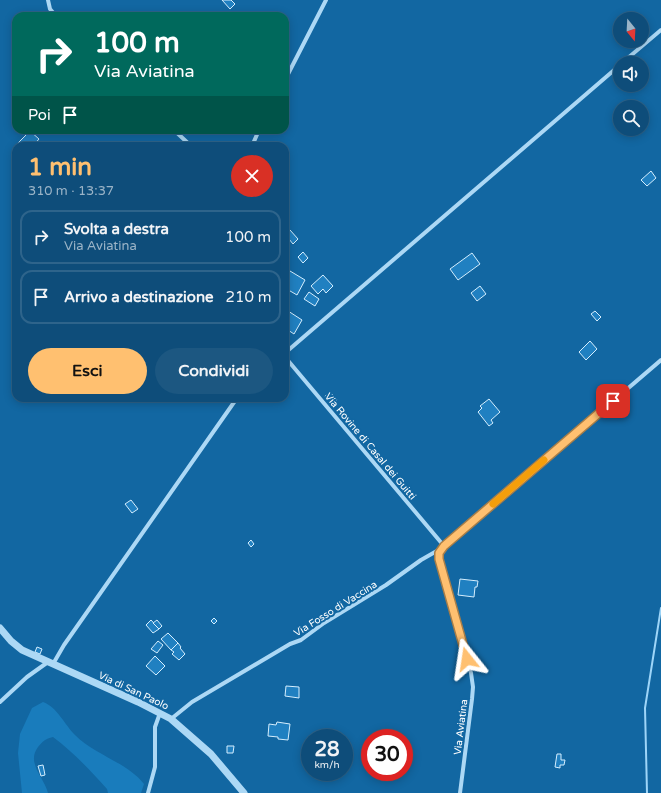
<!DOCTYPE html>
<html lang="it">
<head>
<meta charset="utf-8">
<style>
  :root { --surface:#0e4d7a; --page:#1c5781; --text:#f1f3f6; --muted:#9bb4c7; --line:#2e648b; --accent:#ffc070 }
  body { margin:0; font-family:"Varela Round",sans-serif; background:var(--page); color:var(--text); height:100vh; display:flex; flex-direction:column; font-size:15px; white-space:nowrap }
  * { box-sizing:border-box; margin:0 }
  p { font-size:13px; color:var(--muted) }
  .icon { flex:none; width:22px; height:22px; fill:none; stroke:currentColor; stroke-width:2; stroke-linecap:round; stroke-linejoin:round }
  .map { position:relative; flex:1; overflow:hidden }
  .drawer { position:absolute; left:12px; top:142px; width:277px; height:260px; display:flex; flex-direction:column; background:var(--surface); border-radius:12px; box-shadow:0 2px 10px #0003,0 0 0 1px var(--line) }
  .drawer>* { flex:none }
  .guide { position:absolute; left:12px; top:12px; width:277px; height:122px; border-radius:12px; box-shadow:0 2px 10px #0003,0 0 0 1px var(--line); background:#00695c; color:#fff; overflow:hidden }
  .needle { width:26px; rotate:162deg }
  .fabs { position:absolute; left:613px; top:12px; display:grid; gap:8px }
  .fabs a { display:grid; place-items:center; width:36px; height:36px; border-radius:50%; background:var(--surface); box-shadow:0 2px 10px #0003,0 0 0 1px var(--line); font-size:20px }
  .speed { position:absolute; left:301px; top:729px; display:flex; gap:8px; font-size:20px; font-weight:700; text-align:center }
  .speed>* { display:grid; place-content:center; width:52px; height:52px; border-radius:50%; background:var(--surface); box-shadow:0 2px 10px #0003,0 0 0 1px var(--line); line-height:1 }
  .speed small { font-size:10px; font-weight:400 }
  .speed .limit { border:6px solid #d22; background:#fff; color:#111 }
  .pin { position:absolute; display:grid; place-items:center; width:34px; height:34px; color:#fff; margin:-17px; border-radius:8px; box-shadow:0 2px 6px #0006 }
  .me { position:absolute; width:44px; margin:-22px; rotate:345deg; stroke-linejoin:round; filter:drop-shadow(0 0 3px #0008) }
  .turn { display:flex; align-items:center; gap:14px; height:84px; padding:0 16px; font-size:18px }
  .turn .icon { width:52px; height:52px; stroke-width:2.5 }
  .turn b { display:block; font-size:28px; line-height:34px }
  .then { display:flex; align-items:center; height:38px; padding:0 16px; background:#0003; gap:8px; font-size:15px }
  .round { display:grid; place-items:center; flex:none; width:42px; height:42px; border-radius:21px; background:var(--page) }
  .overview { display:flex; align-items:center; justify-content:space-between; height:68px; padding:0 16px }
  h1 { font-size:24px; font-weight:700; line-height:30px; color:var(--accent) }
  .cta { display:flex; gap:8px; margin-top:auto; padding:8px 16px }
  .cta a { flex:1; height:46px; border-radius:24px; background:var(--accent); color:#111; font-size:16px; font-weight:700; line-height:46px; text-align:center }
  .cta a+a { background:var(--page); color:var(--text) }
  ul { padding:0; list-style:none }
  li { display:flex; align-items:center; gap:12px; height:54px; margin:0 8px 6px; padding:0 8px; border:2px solid var(--line); border-radius:12px }
  li div { flex:1 }
  li b { display:block; font-size:15px }
  li em { font-style:normal }
  .map>svg:first-child { display:block }
</style>
</head>
<body>
<div class="map">
<svg width="661" height="793" viewBox="0 0 661 793">
  <rect width="100%" height="100%" fill="#1267a2"/>
  <path fill="#197cbc" d="M43,702C57,707 65,725 75,735C95,755 128,763 144,784L141,793H108L107,789C90,770 73,752 53,737C45,739 43,741 38,747C26,763 44,777 48,793H22L18,753L20,734L32,708Z"/>
  <g fill="none" stroke-linecap="round" stroke-linejoin="round">
    <polyline stroke="#9ed5f8" stroke-width="2" points="647,793 645,708 661,608"/>
  </g>
  <g fill="#2080c1" stroke="#d5eefe">
    <polygon points="222,0 231,0 235,4 230,9"/>
    <polygon points="30,131 39,139 33,146 20,146 17,144"/>
    <polygon points="59,142 62,144 61,146 55,146"/>
    <polygon points="651,171 656,178 647,186 641,180"/>
    <polygon points="290,230 298,239 293,244 285,234"/>
    <polygon points="303,252 308,258 303,263 298,257"/>
    <polygon points="472,253 480,264 458,280 450,269"/>
    <polygon points="290,271 305,280 297,295 285,288 285,279"/>
    <polygon points="323,275 333,286 326,293 323,289 318,294 311,286"/>
    <polygon points="480,286 486,294 477,301 471,293"/>
    <polygon points="309,292 319,299 315,306 304,299"/>
    <polygon points="285,309 302,320 294,334 285,328"/>
    <polygon points="595,311 601,317 597,321 591,314"/>
    <polygon points="590,341 597,349 586,360 579,352"/>
    <polygon points="330,392 337,400 331,404 325,396"/>
    <polygon points="489,399 500,412 491,420 493,423 489,426 478,412 482,408 480,406"/>
    <polygon points="131,500 138,509 132,513 125,504"/>
    <polygon points="251,540 254,544 251,547 248,543"/>
    <polygon points="460,579 478,581 477,587 475,587 474,597 458,595"/>
    <polygon points="214,618 217,621 214,624 211,621"/>
    <polygon points="151,620 159,629 153,633 146,625"/>
    <polygon points="157,620 162,626 159,629 153,623"/>
    <polygon points="168,633 178,643 171,650 161,639"/>
    <polygon points="158,641 163,645 157,653 151,649"/>
    <polygon points="178,643 181,647 180,648 185,654 179,660 172,654 174,652 171,650"/>
    <polygon points="37,647 42,649 40,654 35,652"/>
    <polygon points="155,656 165,666 156,675 146,666"/>
    <polygon points="286,686 299,687 299,698 285,696"/>
    <polygon points="277,722 290,724 288,740 278,739 278,737 268,736 269,724 276,725"/>
    <polygon points="227,746 234,746 233,753 227,753"/>
    <polygon points="557,754 561,754 561,760 565,760 564,765 560,765 560,768 555,767"/>
    <polygon points="43,765 45,775 41,776 38,766"/>
  </g>
  <g fill="none" stroke-linecap="round" stroke-linejoin="round">
    <g stroke="#acd8f5" stroke-width="4">
      <polyline points="48,0 50,9 56,16"/>
      <polyline points="622,63 661,30"/>
      <polyline points="285,80 326,0"/>
      <polyline points="174,130 191,146"/>
      <polyline points="252,146 259,130"/>
      <polyline points="285,353 620,65"/>
      <polyline points="285,357 444,546"/>
      <polyline points="53,664 64,645 237,398"/>
      <polyline points="0,702 27,677 48,662"/>
      <polyline points="171,719 192,702 290,644 301,640 324,623 386,585 421,560 442,548"/>
      <polyline points="148,793 155,767 155,727 160,713"/>
      <polyline points="460,793 472,699 473,687 471,673 439,559 439,553 444,546 661,360"/>
    </g>
    <polyline stroke="#acd8f5" stroke-width="7" points="0,628 11,641 22,650 138,702 171,719 211,754 244,793"/>
  </g>
  <g fill="none" stroke-linecap="round" stroke-linejoin="round">
    <defs>
      <polyline id="route" points="467,659 439,559 439,553 444,546 613,401"/>
    </defs>
    <use href="#route" stroke="#a67d49" stroke-width="10"/>
    <use href="#route" stroke="#ffc070" stroke-width="7"/>
    <polyline stroke="#f59e0b" stroke-width="7" points="493,504 544,460"/>
  </g>
  <g text-anchor="middle" stroke-width="4" stroke-linejoin="round" paint-order="stroke">
    <g font-size="10" fill="#fff" stroke="#1267a2">
      <text transform="translate(371 446) rotate(50)" y="4">Via Rovine di Casal dei Guitti</text>
      <text transform="translate(335 608) rotate(-32)" y="4">Via Fosso di Vaccina</text>
      <text transform="translate(134 690) rotate(25)" y="4">Via di San Paolo</text>
      <text transform="translate(460 727) rotate(-83)" y="4">Via Aviatina</text>
    </g>
  </g>
</svg>
<div class="fabs">
<a><svg class="needle" viewBox="-14 -14 28 28"><path d="M0-13l5 13h-10z" fill="#e53935"/><path d="M0 13l5-13h-10z" fill="#9bb4c7"/></svg></a>
<a><svg class="icon" aria-label="sound" viewBox="0 0 24 24"><path d="M4 9h4l5-4v14l-5-4H4zM17 9q2 3 0 6"/></svg></a>
<a><svg class="icon" aria-label="search" viewBox="0 0 24 24"><circle cx="10" cy="10" r="6"/><path d="M15 15l6 6"/></svg></a>
</div>
<div class="speed"><div>28<small>km/h</small></div><div class="limit">30</div></div>
<div class="pin" style="left:613px;top:401px;background:#d93025"><svg class="icon" aria-label="arrive" viewBox="0 0 24 24"><path d="M6 21V4h12l-3 4 3 4H6"/></svg></div>
<svg class="me" style="left:467px;top:659px" viewBox="-20 -20 40 40"><path d="M0-17L14 15 0 8-14 15z" fill="#ffc070" stroke="#fff" stroke-width="4"/></svg>
<div class="guide">
<div class="turn"><svg class="icon" aria-label="right" viewBox="0 0 24 24"><path d="M7 20v-9h11M14 6l5 5-5 5"/></svg><div><b>100 m</b>Via Aviatina</div></div>
<div class="then">Poi<svg class="icon" aria-label="arrive" viewBox="0 0 24 24"><path d="M6 21V4h12l-3 4 3 4H6"/></svg></div>
</div>
<section class="drawer">
<div class="overview"><div><h1>1 min</h1><p>310 m · 13:37</p></div><a class="round" style="background:#d93025;color:#fff"><svg class="icon" aria-label="close" viewBox="0 0 24 24"><path d="M6 6l12 12M18 6L6 18"/></svg></a></div>
<ul>
<li><svg class="icon" aria-label="right" viewBox="0 0 24 24"><path d="M7 20v-9h11M14 6l5 5-5 5"/></svg><div><b>Svolta a destra</b><p>Via Aviatina</p></div><em>100 m</em></li>
<li><svg class="icon" aria-label="arrive" viewBox="0 0 24 24"><path d="M6 21V4h12l-3 4 3 4H6"/></svg><div><b>Arrivo a destinazione</b></div><em>210 m</em></li>
</ul>
<div class="cta"><a>Esci</a><a>Condividi</a></div>
</section>
</div>
</body>
</html>
